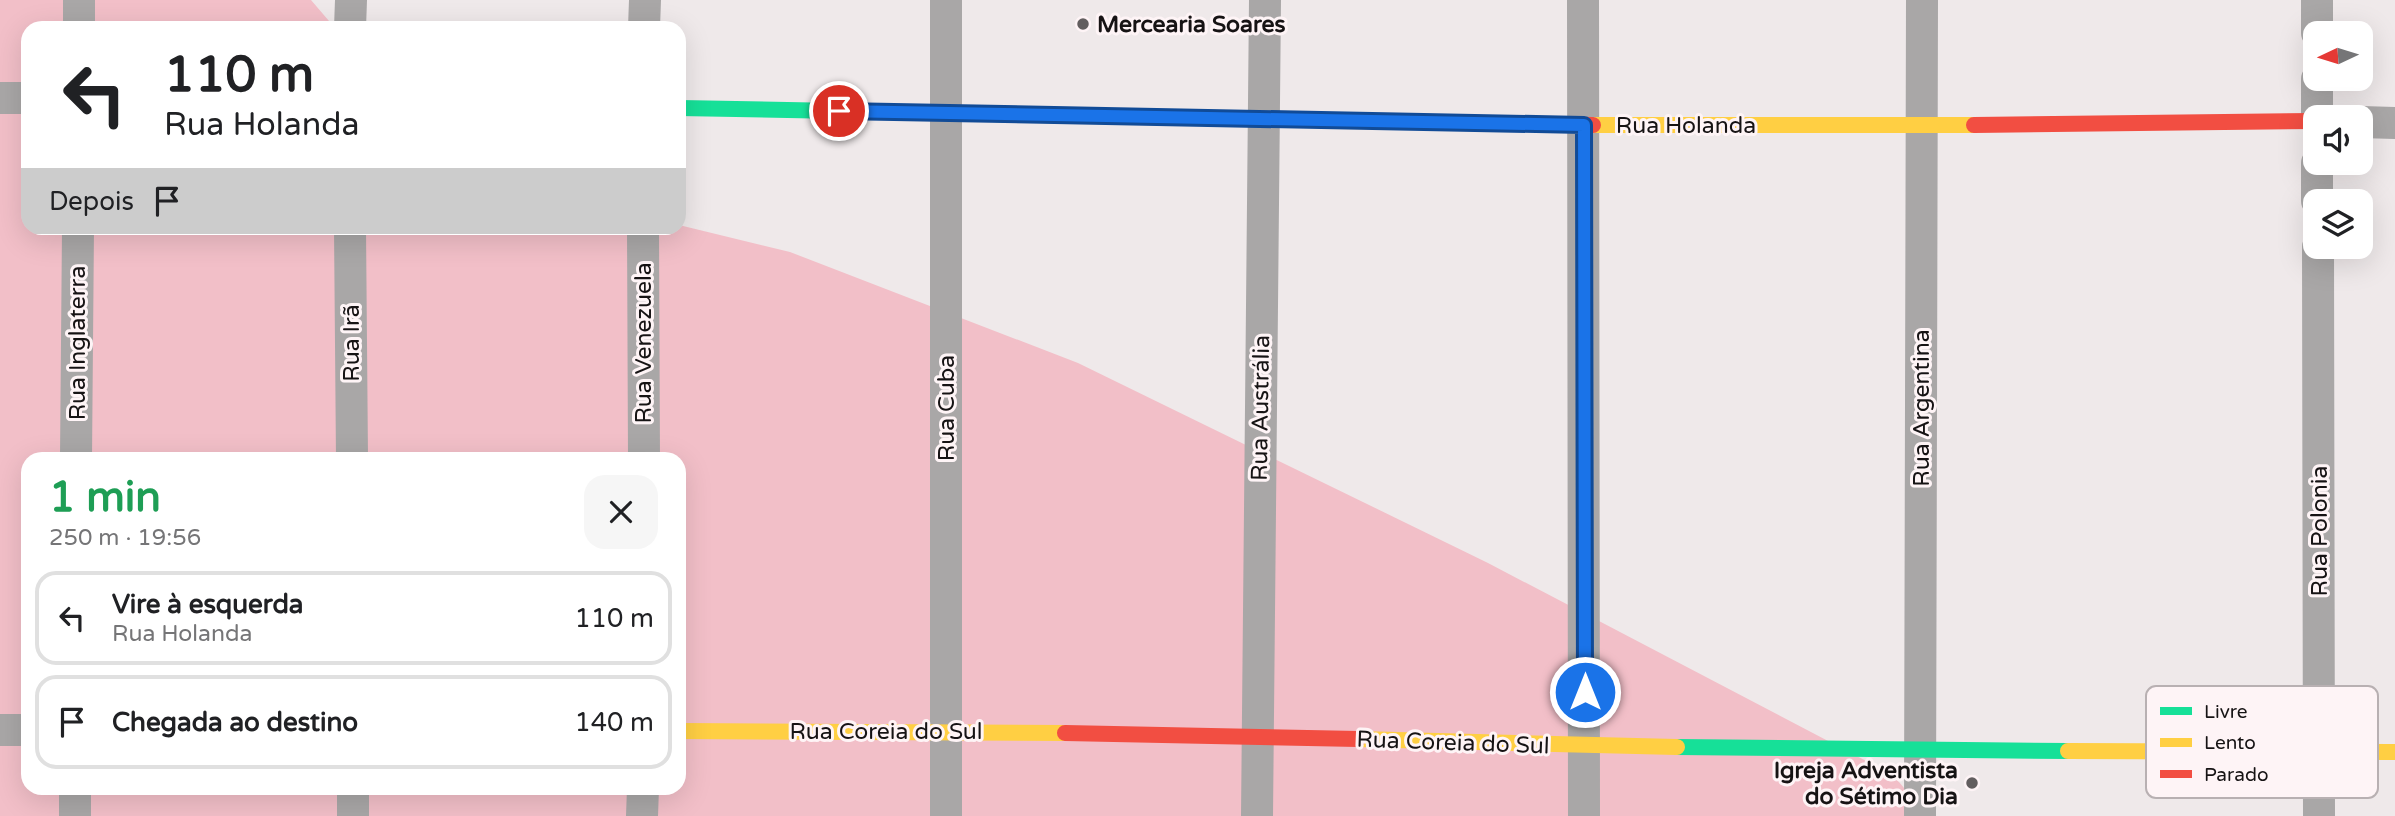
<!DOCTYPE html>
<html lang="pt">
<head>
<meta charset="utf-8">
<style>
  :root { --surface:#fff; --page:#f6f6f6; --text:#202124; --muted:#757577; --line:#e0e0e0 }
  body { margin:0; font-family:"Varela Round",sans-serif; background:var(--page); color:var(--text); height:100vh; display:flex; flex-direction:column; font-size:26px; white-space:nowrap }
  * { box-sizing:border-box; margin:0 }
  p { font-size:23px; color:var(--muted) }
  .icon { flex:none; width:38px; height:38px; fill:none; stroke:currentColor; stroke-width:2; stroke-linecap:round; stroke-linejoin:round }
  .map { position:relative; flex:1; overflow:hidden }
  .sheet { position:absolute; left:21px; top:452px; width:665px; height:343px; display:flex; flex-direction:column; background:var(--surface); border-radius:21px; box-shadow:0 7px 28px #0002 }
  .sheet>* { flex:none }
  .guide { position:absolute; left:21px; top:21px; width:665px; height:214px; border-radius:21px; box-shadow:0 7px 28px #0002; background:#fff; color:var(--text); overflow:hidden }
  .needle { width:46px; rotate:266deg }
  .tools { position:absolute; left:2303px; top:21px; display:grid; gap:14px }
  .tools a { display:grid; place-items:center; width:70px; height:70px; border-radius:14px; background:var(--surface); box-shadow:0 7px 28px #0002; font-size:35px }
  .pin { position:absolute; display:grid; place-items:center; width:60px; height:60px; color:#fff; margin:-30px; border:4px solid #fff; border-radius:50%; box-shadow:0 2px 7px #0007 }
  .me { position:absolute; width:77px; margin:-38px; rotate:0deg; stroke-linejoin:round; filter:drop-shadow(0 0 5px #0008) }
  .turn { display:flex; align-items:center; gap:24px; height:147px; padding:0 28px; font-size:32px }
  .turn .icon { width:91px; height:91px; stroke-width:2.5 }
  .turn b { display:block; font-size:49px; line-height:60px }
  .then { display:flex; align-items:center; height:66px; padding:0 28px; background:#0003; gap:14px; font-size:26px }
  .round { display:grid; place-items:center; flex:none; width:74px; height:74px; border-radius:21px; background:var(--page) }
  .summary { display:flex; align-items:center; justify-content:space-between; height:119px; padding:0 28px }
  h1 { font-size:42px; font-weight:700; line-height:52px; color:#1e9e55 }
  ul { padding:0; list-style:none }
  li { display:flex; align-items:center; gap:21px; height:94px; margin:0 14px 10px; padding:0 14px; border:4px solid var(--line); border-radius:21px }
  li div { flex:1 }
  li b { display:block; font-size:26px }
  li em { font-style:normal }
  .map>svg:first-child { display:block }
</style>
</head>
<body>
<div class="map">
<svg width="2395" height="816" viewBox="0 0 2395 816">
  <rect width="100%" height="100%" fill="#efe9ea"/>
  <path fill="#f2bfc8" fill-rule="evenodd" d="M0,0H311L335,28H28V228H679V225L790,252L1078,363L1488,563L1893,775L1928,816H0ZM28,458H679V788H28Z"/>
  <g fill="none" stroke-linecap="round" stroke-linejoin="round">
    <g stroke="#a9a7a7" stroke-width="32">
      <polyline points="79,0 79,28"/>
      <polyline points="1583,0 1584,816"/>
      <polyline points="2317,0 2317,33"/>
      <polyline points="350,28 351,0"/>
      <polyline points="644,28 645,0"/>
      <polyline points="2317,79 2317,117"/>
      <polyline points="0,98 28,98"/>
      <polyline points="2361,122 2395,123"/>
      <polyline points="2317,163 2317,201"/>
      <polyline points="350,228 352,458"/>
      <polyline points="643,228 644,458"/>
      <polyline points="2318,247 2319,816"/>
      <polyline points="76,458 78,228"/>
      <polyline points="0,730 28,730"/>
      <polyline points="75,788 75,816"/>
      <polyline points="353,816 353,788"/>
      <polyline points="642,816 643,788"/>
      <polyline points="946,816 946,0"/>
      <polyline points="1257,816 1265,0"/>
      <polyline points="1920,816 1922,0"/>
    </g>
    <g stroke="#16e098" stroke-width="16">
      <polyline points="679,108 1255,119"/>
      <polyline points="1677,747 2068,751"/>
    </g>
    <g stroke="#ffcf43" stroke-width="16">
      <polyline points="1593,125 1974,125"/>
      <polyline points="679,731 1065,733"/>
      <polyline points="1358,739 1677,747"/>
      <polyline points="2068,751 2395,752"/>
    </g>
    <g stroke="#f24e42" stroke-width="16">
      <polyline points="1255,119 1593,125"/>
      <polyline points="1974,125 2315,121"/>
      <polyline points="1065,733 1358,739"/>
    </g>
  </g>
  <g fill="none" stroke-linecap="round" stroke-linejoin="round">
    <defs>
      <polyline id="route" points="839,111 1584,125 1585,692"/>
    </defs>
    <use href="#route" stroke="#114b97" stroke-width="18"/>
    <use href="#route" stroke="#1a73e8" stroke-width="12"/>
  </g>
  <g fill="#625e5f" stroke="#fef4f6" stroke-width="2.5">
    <circle cx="1083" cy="24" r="7"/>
    <circle cx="1972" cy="783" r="7"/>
  </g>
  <g text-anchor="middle" stroke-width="6" stroke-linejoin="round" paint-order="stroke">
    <g font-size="23" font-weight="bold" fill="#161314" stroke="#fef4f6" text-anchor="start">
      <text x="1097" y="32">Mercearia Soares</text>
      <text x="1958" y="778" text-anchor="end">Igreja Adventista<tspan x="1958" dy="26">do Sétimo Dia</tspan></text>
    </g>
    <g font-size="23" fill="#161314" stroke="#fef4f6">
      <text x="1686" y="133">Rua Holanda</text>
      <text transform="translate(77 343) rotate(-90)" y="8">Rua Inglaterra</text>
      <text transform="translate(351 343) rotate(-90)" y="8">Rua Irã</text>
      <text transform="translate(643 343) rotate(-90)" y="8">Rua Venezuela</text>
      <text transform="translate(946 408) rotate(-90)" y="8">Rua Cuba</text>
      <text transform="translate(1260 408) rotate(-89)" y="8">Rua Austrália</text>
      <text transform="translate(1921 408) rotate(-90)" y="8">Rua Argentina</text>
      <text transform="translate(2319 531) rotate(-90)" y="8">Rua Polonia</text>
      <text x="886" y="739">Rua Coreia do Sul</text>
      <text transform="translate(1453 742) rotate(2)" y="8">Rua Coreia do Sul</text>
    </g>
  </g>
  <rect x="2146" y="686" width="232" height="112" rx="10" fill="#fef4f6" stroke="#b8b0b2" stroke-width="2"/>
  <rect x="2160" y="707" width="32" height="8" fill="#16e098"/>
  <rect x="2160" y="738" width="32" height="9" fill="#ffcf43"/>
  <rect x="2160" y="770" width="32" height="8" fill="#f24e42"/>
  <g font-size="19" fill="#161314">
    <text x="2204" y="718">Livre</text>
    <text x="2204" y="749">Lento</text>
    <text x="2204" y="781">Parado</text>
  </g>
</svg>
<div class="tools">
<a><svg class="needle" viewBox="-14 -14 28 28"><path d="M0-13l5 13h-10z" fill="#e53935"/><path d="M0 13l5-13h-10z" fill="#757577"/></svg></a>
<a><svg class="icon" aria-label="sound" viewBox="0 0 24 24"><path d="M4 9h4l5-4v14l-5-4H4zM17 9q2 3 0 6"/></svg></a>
<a><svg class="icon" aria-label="layers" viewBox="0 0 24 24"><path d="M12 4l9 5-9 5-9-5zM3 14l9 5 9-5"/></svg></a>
</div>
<div class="pin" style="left:839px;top:111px;background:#d93025"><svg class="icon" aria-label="arrive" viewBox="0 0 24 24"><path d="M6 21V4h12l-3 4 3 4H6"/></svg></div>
<svg class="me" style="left:1585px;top:692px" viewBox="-20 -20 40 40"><circle r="17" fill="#1a73e8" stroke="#fff" stroke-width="3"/><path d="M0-11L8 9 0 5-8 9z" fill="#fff"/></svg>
<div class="guide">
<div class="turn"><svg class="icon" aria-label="left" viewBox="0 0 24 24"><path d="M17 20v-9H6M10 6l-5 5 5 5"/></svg><div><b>110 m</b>Rua Holanda</div></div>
<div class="then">Depois<svg class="icon" aria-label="arrive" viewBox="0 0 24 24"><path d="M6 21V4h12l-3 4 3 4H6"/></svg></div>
</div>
<section class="sheet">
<div class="summary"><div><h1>1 min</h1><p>250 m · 19:56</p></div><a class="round"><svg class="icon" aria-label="close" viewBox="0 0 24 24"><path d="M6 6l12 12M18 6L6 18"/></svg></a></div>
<ul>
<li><svg class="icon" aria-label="left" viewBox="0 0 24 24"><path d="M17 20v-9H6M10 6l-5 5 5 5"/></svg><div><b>Vire à esquerda</b><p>Rua Holanda</p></div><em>110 m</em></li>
<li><svg class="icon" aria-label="arrive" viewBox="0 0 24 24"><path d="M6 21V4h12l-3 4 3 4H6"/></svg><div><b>Chegada ao destino</b></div><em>140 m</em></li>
</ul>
</section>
</div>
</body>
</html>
